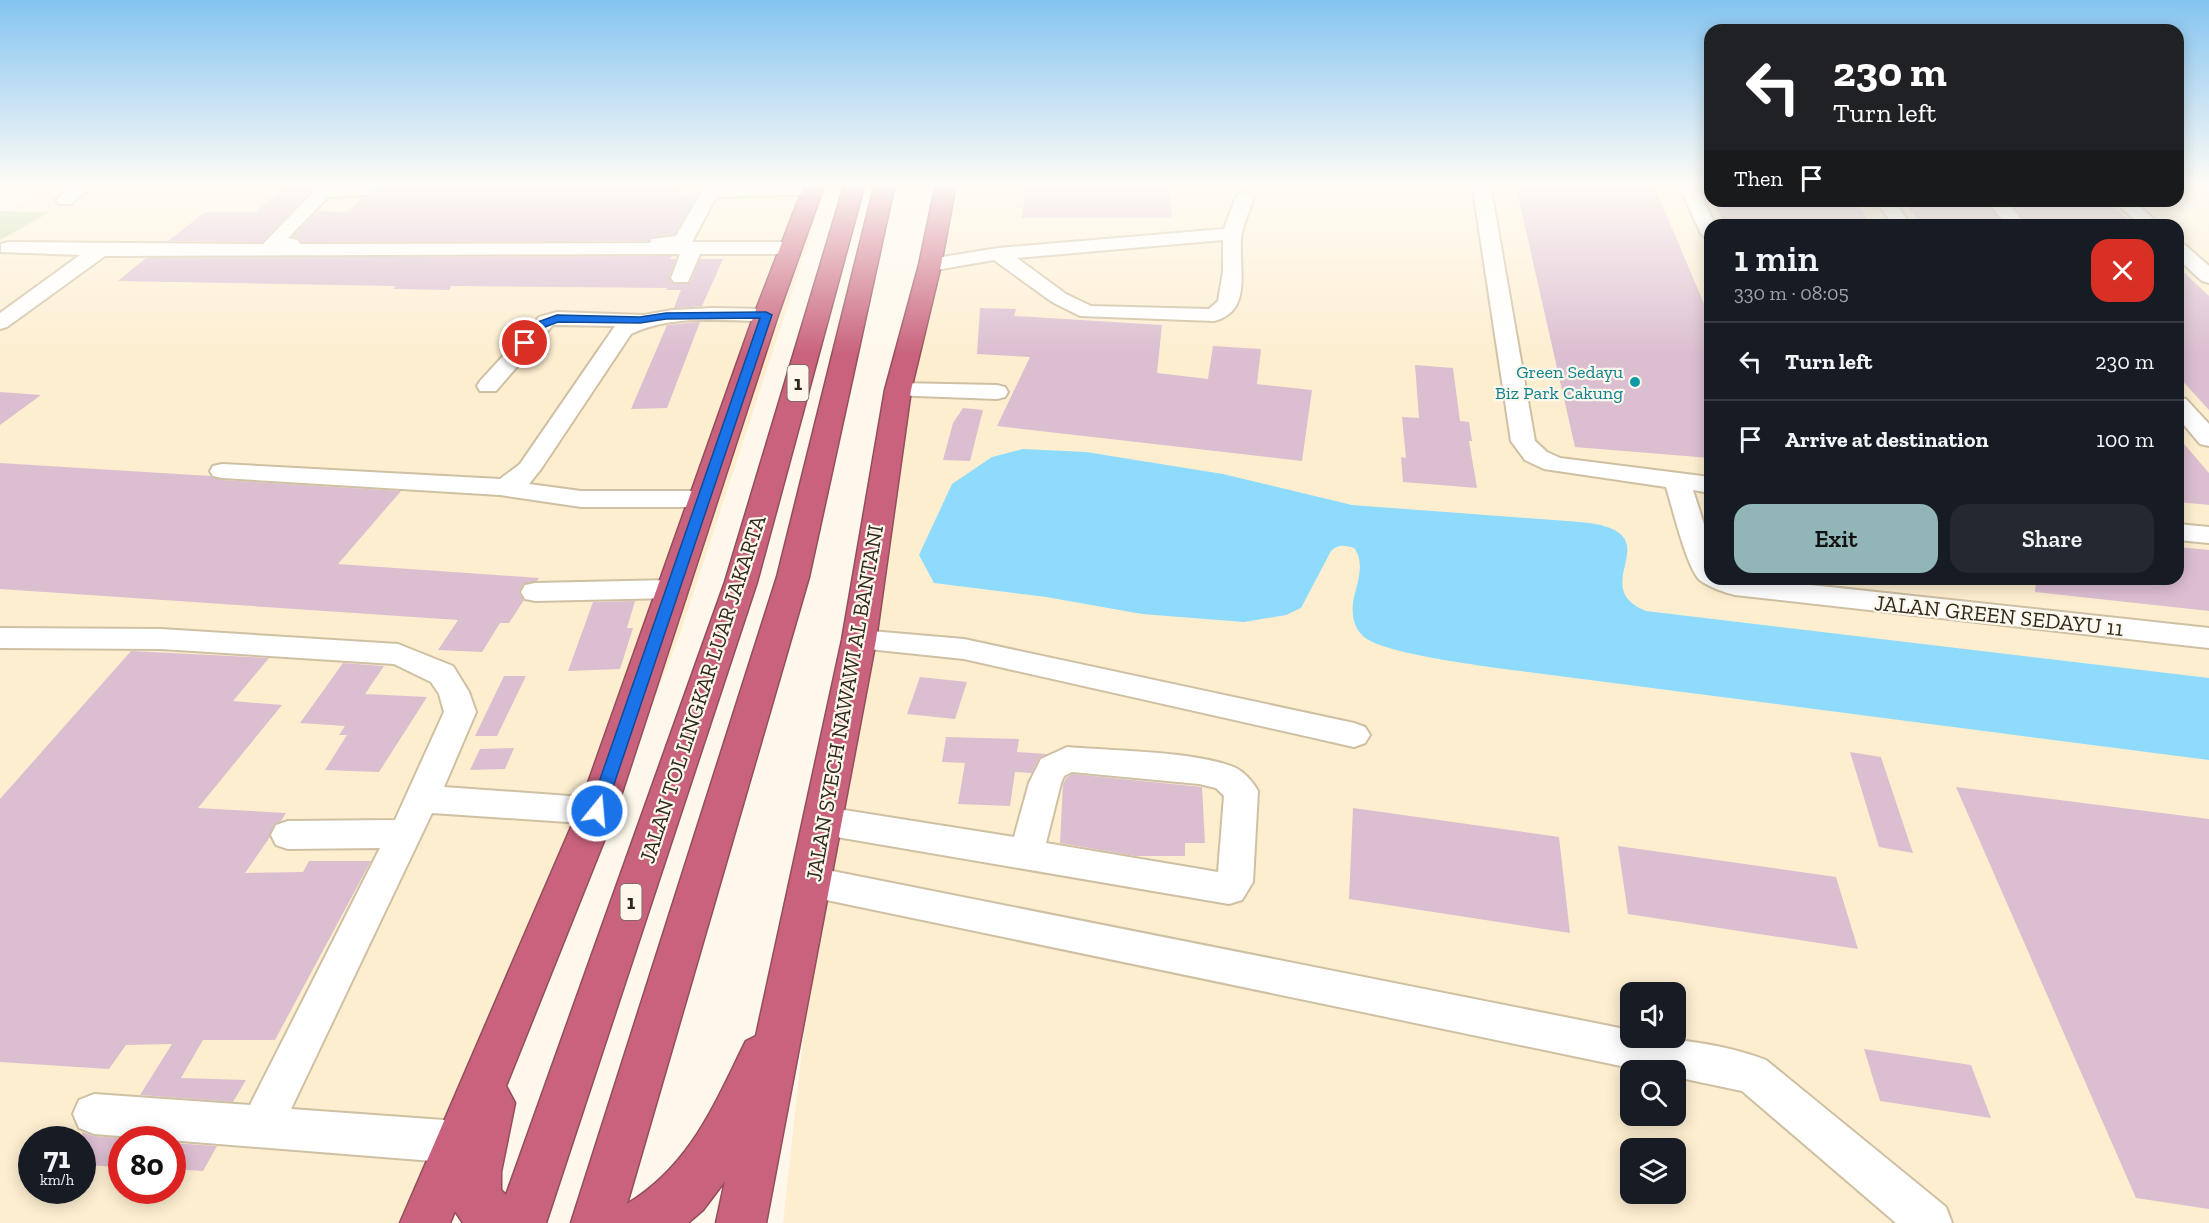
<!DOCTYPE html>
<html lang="en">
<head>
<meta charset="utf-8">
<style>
  :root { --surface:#171b24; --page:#242831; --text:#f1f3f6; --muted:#9ea1a6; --line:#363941; --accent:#92b5b7 }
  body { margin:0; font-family:"Zilla Slab",serif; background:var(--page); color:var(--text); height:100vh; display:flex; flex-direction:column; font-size:22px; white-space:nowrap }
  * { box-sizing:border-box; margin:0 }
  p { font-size:20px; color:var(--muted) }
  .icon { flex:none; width:33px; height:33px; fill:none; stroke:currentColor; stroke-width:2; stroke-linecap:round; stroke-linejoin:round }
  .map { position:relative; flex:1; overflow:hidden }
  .panel { position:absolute; left:1704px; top:219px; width:480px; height:366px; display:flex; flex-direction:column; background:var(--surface); border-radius:18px; box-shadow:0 3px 15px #0003 }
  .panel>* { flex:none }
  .banner { position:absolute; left:1704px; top:24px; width:480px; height:183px; border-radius:18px; box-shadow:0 3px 15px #0003; background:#202124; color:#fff; overflow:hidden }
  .controls { position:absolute; left:1620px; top:982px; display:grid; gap:12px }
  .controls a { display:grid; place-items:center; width:66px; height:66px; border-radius:12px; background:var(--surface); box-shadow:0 3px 15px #0003; font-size:30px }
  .speed { position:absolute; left:18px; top:1126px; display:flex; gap:12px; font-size:30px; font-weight:700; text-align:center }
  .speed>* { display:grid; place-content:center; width:78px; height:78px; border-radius:50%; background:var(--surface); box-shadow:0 3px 15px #0003; line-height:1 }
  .speed small { font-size:15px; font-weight:400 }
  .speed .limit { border:9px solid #d22; background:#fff; color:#111 }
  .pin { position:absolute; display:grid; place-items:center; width:51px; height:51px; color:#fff; margin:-26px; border:3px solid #fff; border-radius:50%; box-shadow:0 2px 6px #0007 }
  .me { position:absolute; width:66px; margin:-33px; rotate:17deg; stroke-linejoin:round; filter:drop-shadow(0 0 4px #0008) }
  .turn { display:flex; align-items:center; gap:21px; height:126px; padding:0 30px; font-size:27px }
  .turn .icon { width:78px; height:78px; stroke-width:2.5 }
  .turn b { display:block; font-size:42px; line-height:51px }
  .then { display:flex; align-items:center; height:57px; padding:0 30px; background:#0003; gap:12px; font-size:22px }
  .round { display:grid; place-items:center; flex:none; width:63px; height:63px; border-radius:18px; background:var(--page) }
  .summary { display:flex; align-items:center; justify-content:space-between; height:102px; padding:0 30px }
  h1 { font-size:36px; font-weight:600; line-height:45px }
  .button { display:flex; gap:12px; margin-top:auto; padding:12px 30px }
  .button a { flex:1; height:69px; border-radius:18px; background:var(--accent); color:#111; font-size:24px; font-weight:600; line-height:69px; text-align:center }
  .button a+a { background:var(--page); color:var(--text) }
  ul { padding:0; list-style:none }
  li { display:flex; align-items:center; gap:18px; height:78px; padding:0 30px; border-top:2px solid var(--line) }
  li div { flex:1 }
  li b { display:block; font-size:22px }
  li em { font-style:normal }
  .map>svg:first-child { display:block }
</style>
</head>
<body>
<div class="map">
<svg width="2209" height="1223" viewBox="0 0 2209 1223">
  <rect width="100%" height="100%" fill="#fef8ec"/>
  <g fill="#fdeed0" fill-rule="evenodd">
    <path d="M48,183H828L681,631L452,1223H0V240L49,212L13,211ZM32,1140H82V1191H32ZM122,1140H172V1191H122Z"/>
    <path d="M948,183H1710V201H2178V183H2209V1223H783L847,634ZM1710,225H2178V579H1710ZM1630,993H1676V1038H1630ZM1630,1071H1676V1116H1630ZM1630,1149H1676V1194H1630Z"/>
  </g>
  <polygon fill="#c5da9e" points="0,211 50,212 0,240"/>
  <path fill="#8edbfe" d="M1023,449L1086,452L1223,474L1352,505L1580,522C1589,523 1599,524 1607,527C1658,544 1590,588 1646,611L2209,678V760L1489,667C1465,663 1379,652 1363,636C1351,625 1351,607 1355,593C1359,579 1364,560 1354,548C1345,545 1338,544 1331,551L1301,608L1286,615L1244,622L1142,614L1046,597L934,583L919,555L952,484L992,457Z"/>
  <g fill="#dcbed1">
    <polygon points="288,183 319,183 262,242 168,241 205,212 256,212"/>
    <polygon points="683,183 677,193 699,193 675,234 652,237 649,241 301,242 292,237 317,211 347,212 363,197 369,196 379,184"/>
    <polygon points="1026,183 1169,183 1172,218 1022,218"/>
    <polygon points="1515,183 1653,183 1710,318 1710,458 1575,447"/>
    <polygon points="1713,201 1855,201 1872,225 1725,225"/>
    <polygon points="1903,201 1985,201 2004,225 1921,225"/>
    <polygon points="2009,201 2108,201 2134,225 2028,225"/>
    <polygon points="672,256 670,259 676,259 669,277 674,284 690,283 700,259 723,259 702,306 674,308 681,290 666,290 668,288 451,286 449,290 393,289 396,286 118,281 146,258"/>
    <polygon points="2178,267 2209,296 2209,410 2178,376"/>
    <polygon points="980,308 1016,309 1014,316 1162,325 1157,373 1208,379 1213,346 1261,349 1257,384 1312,390 1302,461 997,426 1030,357 977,354"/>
    <polygon points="700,322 667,408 631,409 667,325"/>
    <polygon points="1415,365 1453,368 1460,421 1469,422 1472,441 1469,441 1477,488 1403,482 1401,457 1406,458 1402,417 1419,418"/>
    <polygon points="0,392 41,395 0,425"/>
    <polygon points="963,408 983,410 970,461 943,460 953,423"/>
    <polygon points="2178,437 2209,473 2209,505 2178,502"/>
    <polygon points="0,463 210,476 222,480 401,491 338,564 539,578 537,581 523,584 519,593 524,600 509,623 500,623 482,652 438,650 458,620 0,589"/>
    <polygon points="2178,547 2209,550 2209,611 2035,592 2036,579 2178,579"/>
    <polygon points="635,601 627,628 633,628 620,669 568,671 593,602"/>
    <polygon points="131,651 269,658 233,701 282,705 198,808 286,813 281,821 274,824 270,837 245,873 303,872 309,861 371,861 275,1040 203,1040 181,1078 246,1080 233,1102 140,1095 172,1044 126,1045 109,1069 0,1062 0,799"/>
    <polygon points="343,663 384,666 365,694 427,697 379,772 325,770 347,735 339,735 345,726 300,723"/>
    <polygon points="504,676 526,676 497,736 475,736"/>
    <polygon points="920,677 967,682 955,719 907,714"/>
    <polygon points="946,737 1019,739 1017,752 1047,754 1039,758 1032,773 1015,772 1010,806 958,804 965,763 942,762"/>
    <polygon points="514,748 505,769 470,770 480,749"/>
    <polygon points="1850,752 1881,757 1913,853 1879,847"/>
    <polygon points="1072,774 1202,787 1205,843 1185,843 1185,856 1135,856 1060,843 1063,784 1066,778"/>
    <polygon points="1956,787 2209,819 2209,1209 2136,1198"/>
    <polygon points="1353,808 1559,837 1570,933 1349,899"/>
    <polygon points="1618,846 1836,877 1858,949 1628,914"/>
    <polygon points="1864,1049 1971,1065 1991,1118 1880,1101"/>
    <polygon points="82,1132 94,1136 141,1140 122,1140 122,1167 82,1165"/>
    <polygon points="172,1143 217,1146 203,1171 172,1169"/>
  </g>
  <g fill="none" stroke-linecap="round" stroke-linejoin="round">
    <defs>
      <g id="minor">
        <polygon points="75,183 96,183 71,204 59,204 56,200"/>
        <path d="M1472,183H1490L1535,441L1547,452L1560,458L1710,477V493L1693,490L1710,543V579H1756L2209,628V648L1735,595C1723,592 1710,587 1701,581C1687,571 1672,505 1666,487L1544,469L1525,460L1511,441Z"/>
        <polygon points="1678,183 1696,183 1715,225 1710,225 1710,240 1701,234"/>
        <polygon points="812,185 818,186 821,190 818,194 716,197 692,242 791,242 801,248 791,254 700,254 688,282 674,282 671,278 680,254 105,256 7,327 0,329 0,313 80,255 1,252 1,244 8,242 263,244 317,188 361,186 370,191 367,195 328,197 288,238 298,240 300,244 650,243 652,239 676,236 704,188"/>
        <path d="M1245,192L1254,197C1250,209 1245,220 1242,232C1236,262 1256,311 1214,321L1080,316L1052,302L994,260L930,271L923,269L920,265L923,261L930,259L998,248L1224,229L1236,197ZM1223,240V271L1218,301L1209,309L1091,306L1066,294L1017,258Z"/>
        <polygon points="1876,201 1894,201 1911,225 1893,225"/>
        <polygon points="1987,201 2006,201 2026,225 2007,225"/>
        <polygon points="2114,201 2134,201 2160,225 2140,225"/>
        <polygon points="2178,243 2185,245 2209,266 2209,283 2202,281 2178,259"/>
        <path d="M712,308L766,309L773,311L776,315L773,319L766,321C722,321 672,314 631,334L541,469L529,484L581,491H703L712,493L716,499L712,505L703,507H581L500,495L222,478L213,476L210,471L213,466L222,464L500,479L520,464L615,326L553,325L496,391H480L477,386L480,381L539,317L557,312L644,315L672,310Z"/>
        <polygon points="898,383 997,385 1005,387 1008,392 1005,397 997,399 890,395 887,390 890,385"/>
        <polygon points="2178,397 2186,399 2209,424 2209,446 2200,444 2178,418"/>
        <polygon points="2178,524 2209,527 2209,543 2178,540"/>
        <polygon points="672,580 682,582 686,589 682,596 672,598 535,601 525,599 521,592 525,585 535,583"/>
        <polygon points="0,628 161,629 398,644 453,666 469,692 476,712 444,787 597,798 609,801 614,811 609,821 597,824 432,813 291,1109 458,1121 473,1127 479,1142 473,1157 458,1163 94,1134 79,1128 73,1114 79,1100 94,1094 250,1105 380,848 288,849 276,845 271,835 276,825 288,821 395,820 444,712 439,694 431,682 394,664 161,649 0,648"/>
        <polygon points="859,630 964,639 1354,723 1365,727 1370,735 1365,743 1354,747 964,659 849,647 844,640 849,633"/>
        <path d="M1067,747C1112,751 1196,751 1236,768C1245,773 1253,782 1258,791L1253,882L1242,900L1229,904L825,835L813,831L808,821L813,811L825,807L1014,837L1029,783L1041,759ZM1072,772L1199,784L1216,788L1224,796L1218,872L1046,843L1061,783L1064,776Z"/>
        <path d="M812,867L1630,1030V1038C1675,1038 1724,1044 1766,1060L1946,1207L1952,1223H1896L1742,1091L1676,1077V1071H1645L812,897L800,893L794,882L800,871Z"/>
      </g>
      <g id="highway">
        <polygon points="805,183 825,183 778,315 616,811 506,1086 515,1103 501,1172 501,1190 506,1195 725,582 845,183 865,183 757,582 546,1223 463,1223 455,1211 450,1223 400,1223 578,811 754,315"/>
        <path d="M875,183H895L809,577L627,1204C691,1165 714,1105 746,1041L756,1036L842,640L885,390L919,265L936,183H956L941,265L911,390L876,640L766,1223H716L725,1181L703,1210L688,1223H571L777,577Z"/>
      </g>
    </defs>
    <use href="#minor" stroke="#cfc0a3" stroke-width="4"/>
    <use href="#highway" stroke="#934e5b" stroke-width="3"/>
    <use href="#minor" fill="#fff" fill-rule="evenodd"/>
    <use href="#highway" fill="#c9627c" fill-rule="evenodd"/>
  </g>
  <linearGradient id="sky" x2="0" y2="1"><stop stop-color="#84c4f1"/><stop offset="0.52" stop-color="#fffcf6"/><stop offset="1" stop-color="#fffcf6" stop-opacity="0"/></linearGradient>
  <rect width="2209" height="355" fill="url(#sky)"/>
  <polygon fill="#1a73e8" stroke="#114b97" stroke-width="1.5" points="766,312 772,315 605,811 603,816 591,816 589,811 760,318 666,319 640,323 558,322 545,327 529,345 520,343 538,322 557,315 640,317 666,313"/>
  <circle fill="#0f9aa8" stroke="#fef8ec" stroke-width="2" cx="1635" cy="382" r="6"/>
  <g text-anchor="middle" stroke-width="4.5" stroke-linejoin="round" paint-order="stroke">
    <g font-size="18" fill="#0d838f" stroke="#fef8ec" text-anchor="end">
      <text x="1623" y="378">Green Sedayu<tspan x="1623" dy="21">Biz Park Cakung</tspan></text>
    </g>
    <g fill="#fef8ec" stroke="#6d675c" stroke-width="1.5">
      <rect x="787.5" y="365" width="21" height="36" rx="4.5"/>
      <rect x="620.5" y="884" width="21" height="36" rx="4.5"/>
    </g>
    <g font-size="21" font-weight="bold" fill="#2f291e">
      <text x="798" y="390">1</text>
      <text x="631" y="909">1</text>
    </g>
    <g font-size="22" fill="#2f291e" stroke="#fef8ec">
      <text transform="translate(1999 615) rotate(6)" y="8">JALAN GREEN SEDAYU 11</text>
      <text transform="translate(702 689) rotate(-72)" y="8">JALAN TOL LINGKAR LUAR JAKARTA</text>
      <text transform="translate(844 703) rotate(-80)" y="8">JALAN SYECH NAWAWI AL BANTANI</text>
    </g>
  </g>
</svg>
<div class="controls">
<a><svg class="icon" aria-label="sound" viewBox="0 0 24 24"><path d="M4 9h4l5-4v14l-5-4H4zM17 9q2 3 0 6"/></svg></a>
<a><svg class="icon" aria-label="search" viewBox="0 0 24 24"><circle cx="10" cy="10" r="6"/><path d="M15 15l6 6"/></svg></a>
<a><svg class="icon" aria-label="layers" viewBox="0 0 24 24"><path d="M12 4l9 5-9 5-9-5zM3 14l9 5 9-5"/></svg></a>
</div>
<div class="speed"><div>71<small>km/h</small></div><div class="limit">80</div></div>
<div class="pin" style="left:525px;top:343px;background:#d93025"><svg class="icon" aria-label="arrive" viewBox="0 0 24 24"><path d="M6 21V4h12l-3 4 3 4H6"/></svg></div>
<svg class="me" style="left:597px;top:811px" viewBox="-20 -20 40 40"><circle r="17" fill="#1a73e8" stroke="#fff" stroke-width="3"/><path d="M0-11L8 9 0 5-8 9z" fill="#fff"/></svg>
<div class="banner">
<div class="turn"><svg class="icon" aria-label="left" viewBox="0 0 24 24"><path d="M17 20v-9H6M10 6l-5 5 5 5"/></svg><div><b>230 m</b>Turn left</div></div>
<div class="then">Then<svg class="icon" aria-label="arrive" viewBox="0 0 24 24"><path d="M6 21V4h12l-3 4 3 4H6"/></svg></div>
</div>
<section class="panel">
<div class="summary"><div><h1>1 min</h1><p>330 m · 08:05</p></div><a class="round" style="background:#d93025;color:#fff"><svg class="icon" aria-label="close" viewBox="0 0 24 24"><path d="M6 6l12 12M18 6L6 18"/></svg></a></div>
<ul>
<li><svg class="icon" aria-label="left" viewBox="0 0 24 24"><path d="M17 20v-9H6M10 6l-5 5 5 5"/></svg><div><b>Turn left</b></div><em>230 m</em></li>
<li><svg class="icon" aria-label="arrive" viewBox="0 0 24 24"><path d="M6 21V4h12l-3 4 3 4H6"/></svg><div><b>Arrive at destination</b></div><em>100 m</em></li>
</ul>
<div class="button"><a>Exit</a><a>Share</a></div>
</section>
</div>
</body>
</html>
